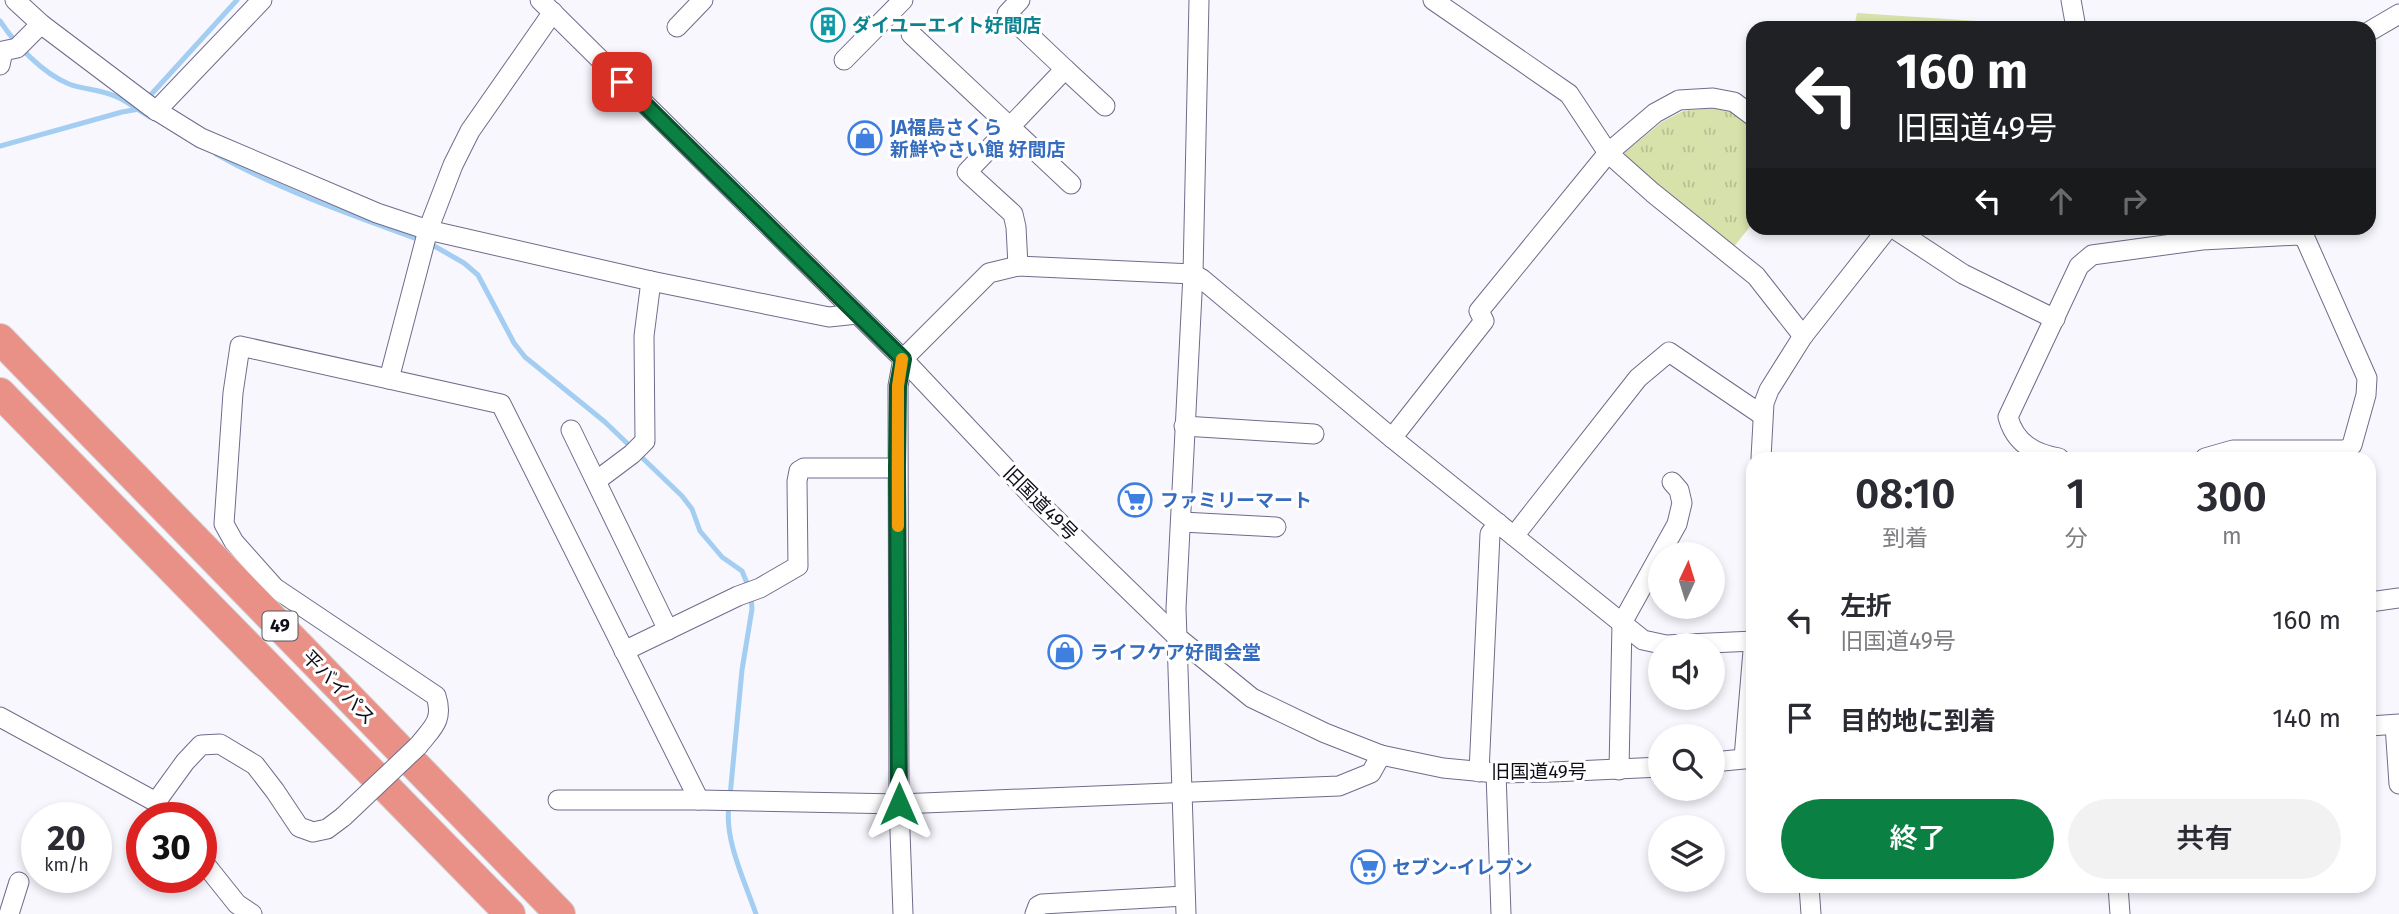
<!DOCTYPE html>
<html lang="ja">
<head>
<meta charset="utf-8">
<style>
  :root { --surface:#fff; --page:#f2f2f3; --text:#2b2b33; --muted:#7c7c81; --accent:#0b8043 }
  body { margin:0; font-family:"Fira Sans","Noto Sans JP",sans-serif; background:var(--page); color:var(--text); height:100vh; display:flex; flex-direction:column; font-size:26px; white-space:nowrap }
  * { box-sizing:border-box; margin:0 }
  p { font-size:23px; color:var(--muted) }
  .icon { flex:none; width:38px; height:38px; fill:none; stroke:currentColor; stroke-width:2; stroke-linecap:round; stroke-linejoin:round }
  .map { position:relative; flex:1; overflow:hidden }
  .details { position:absolute; left:1746px; top:452px; width:630px; height:441px; display:flex; flex-direction:column; background:var(--surface); border-radius:21px; box-shadow:0 4px 10px #0003 }
  .details>* { flex:none }
  .guide { position:absolute; left:1746px; top:21px; width:630px; height:214px; border-radius:21px; box-shadow:0 4px 10px #0003; background:#202124; color:#fff; overflow:hidden }
  .needle { width:46px; rotate:4deg }
  .tools { position:absolute; left:1648px; top:542px; display:grid; gap:14px }
  .tools a { display:grid; place-items:center; width:77px; height:77px; border-radius:50%; background:var(--surface); box-shadow:0 4px 10px #0003; font-size:35px }
  .speed { position:absolute; left:21px; top:802px; display:flex; gap:14px; font-size:35px; font-weight:700; text-align:center }
  .speed>* { display:grid; place-content:center; width:91px; height:91px; border-radius:50%; background:var(--surface); box-shadow:0 4px 10px #0003; line-height:1 }
  .speed small { font-size:18px; font-weight:400 }
  .speed .limit { border:10px solid #d22; background:#fff; color:#111 }
  .pin { position:absolute; display:grid; place-items:center; width:60px; height:60px; color:#fff; margin:-30px; border-radius:14px; box-shadow:0 4px 10px #0006 }
  .me { position:absolute; width:77px; margin:-38px; rotate:0deg; stroke-linejoin:round; filter:drop-shadow(0 0 5px #0008) }
  .turn { display:flex; align-items:center; gap:24px; height:147px; padding:0 35px; font-size:32px }
  .turn .icon { width:91px; height:91px; stroke-width:2.5 }
  .turn b { display:block; font-size:49px; line-height:60px }
  .lanes { display:flex; align-items:center; height:66px; padding:0 35px; background:#0003; justify-content:center; gap:35px; direction:ltr }
  .lanes .off { opacity:.35 }
  .eta { display:flex; justify-content:space-evenly; align-items:center; height:119px; text-align:center }
  .eta b { font-size:42px; font-weight:600; line-height:49px }
  .cta { display:flex; gap:14px; margin-top:auto; padding:14px 35px }
  .cta a { flex:1; height:80px; border-radius:42px; background:var(--accent); color:#fff; font-size:28px; font-weight:600; line-height:80px; text-align:center }
  .cta a+a { background:var(--page); color:var(--text) }
  ul { padding:0; list-style:none }
  li { display:flex; align-items:center; gap:21px; height:98px; padding:0 35px }
  li div { flex:1 }
  li b { display:block; font-size:26px }
  li em { font-style:normal }
  .map>svg:first-child { display:block }
</style>
</head>
<body>
<div class="map">
<svg width="2399" height="914" viewBox="0 0 2399 914">
  <defs>
    <pattern id="grass-tufts" width="24" height="20" patternUnits="userSpaceOnUse" patternTransform="scale(1.75)"><rect width="24" height="20" fill="#d7e1aa"/><path d="M3 7l-1-3M5 7V3M7 7l1-3M15 17l-1-3M17 17v-4M19 17l1-3" fill="none" stroke="#b7c092"/></pattern>
  </defs>
  <rect width="100%" height="100%" fill="#f8f7fe"/>
  <g fill="url(#grass-tufts)">
    <polygon points="1857,13 1977,21 1977,28 1854,28"/>
    <polygon points="1713,108 1731,112 1753,130 1753,223 1732,249 1624,159 1625,152 1662,122 1683,111"/>
  </g>
  <g fill="none" stroke-linecap="round" stroke-linejoin="round">
    <g stroke="#a4cdf2" stroke-width="5">
      <path d="M0,21C16,45 42,73 69,84C84,90 101,89 117,97C128,102 138,110 150,117"/>
      <polyline points="147,99 237,0"/>
      <polyline points="0,146 122,112 139,109"/>
      <path d="M216,154C280,190 351,215 420,240"/>
      <polyline points="429,243 464,263 478,275 514,343 525,357 605,422 682,496 692,509 700,531 722,557 742,571 749,588"/>
      <polyline points="730,796 742,670 752,609 751,597"/>
      <path d="M729,806C724,839 745,882 756,914"/>
    </g>
    <defs>
      <g id="minor">
        <polyline points="15,0 41,24 151,107 201,138 377,213 428,230 651,281 829,317 857,314"/>
        <polyline points="540,0 903,359 1034,498 1177,637 1252,698 1325,733 1381,755 1443,768 1496,773 1553,772 1661,767"/>
        <polyline points="1433,0 1569,94 1608,153 1653,193 1756,276 1803,336"/>
        <polyline points="2071,0 2076,28"/>
        <polyline points="677,27 703,0"/>
        <polyline points="2370,31 2399,14"/>
        <polyline points="911,34 1071,184"/>
        <polyline points="844,60 903,0"/>
        <polyline points="0,65 3,51 17,48 41,24"/>
        <polyline points="1065,69 1105,106"/>
        <polyline points="156,111 262,0"/>
        <polyline points="1893,228 1963,274 2055,319"/>
        <polyline points="1018,266 1016,227 1013,214 967,172 1065,69 1007,14 1020,0"/>
        <polyline points="389,379 428,230 453,165 470,131 553,12"/>
        <polyline points="1184,426 1314,434"/>
        <polyline points="571,430 668,630"/>
        <polyline points="1392,438 1484,321 1479,311 1608,153 1655,113 1679,100 1713,98 1734,102 1754,117"/>
        <polyline points="1761,458 1764,403 1769,390 1803,336 1888,228"/>
        <path d="M2059,458C2034,454 2015,443 2008,417L2079,266L2092,255L2202,240L2298,235L2305,238L2367,378L2366,395L2352,445L2346,450H2233L2205,458"/>
        <polyline points="596,481 632,454 645,441 644,336 651,281"/>
        <polyline points="1182,522 1276,527"/>
        <polyline points="1514,536 1638,378 1669,352 1762,415"/>
        <polyline points="2370,602 2399,598"/>
        <polyline points="624,651 738,596 760,588 798,566 797,481 799,471 804,468 897,468"/>
        <polyline points="0,717 156,802 168,817"/>
        <polyline points="2395,725 2399,784"/>
        <polyline points="2370,726 2399,724"/>
        <path d="M418,746C432,728 444,721 436,696L275,588L234,542L224,524L233,393L240,346L501,404L699,800"/>
        <polyline points="1744,758 1754,639"/>
        <polyline points="1713,762 1754,758"/>
        <polyline points="1619,770 1622,623 1677,524 1682,503 1679,490 1672,482"/>
        <polyline points="1479,772 1490,534 1498,523"/>
        <polyline points="1496,773 1501,914"/>
        <polyline points="558,800 699,800 899,804 1339,786 1371,773 1381,755"/>
        <polyline points="156,802 185,762 201,745 220,744 255,765 275,791 299,827 313,832 327,829 343,817"/>
        <polyline points="201,859 237,904 252,914"/>
        <polyline points="1809,886 1811,914"/>
        <polyline points="2118,886 2120,914"/>
        <polyline points="9,914 19,882"/>
        <polyline points="903,914 899,804 898,386 903,359 989,273 1018,266 1193,274 1202,279 1392,438 1643,640 1666,645 1754,641"/>
        <polyline points="1035,914 1038,906 1042,904 1185,896"/>
        <polyline points="1186,914 1176,608 1193,274 1199,0"/>
      </g>
      <g id="highway">
        <polyline points="0,339 560,914"/>
        <polyline points="0,393 510,914"/>
      </g>
    </defs>
    <use href="#minor" stroke="#6f6c8a" stroke-width="21"/>
    <use href="#highway" stroke="#d4d3d5" stroke-width="32"/>
    <use href="#minor" stroke="#fff" stroke-width="19"/>
    <use href="#highway" stroke="#e99187" stroke-width="30"/>
    <defs>
      <polyline id="minor-bridge" points="343,817 418,746"/>
    </defs>
    <use href="#minor-bridge" stroke="#6f6c8a" stroke-width="21" stroke-linecap="butt"/>
    <use href="#minor-bridge" stroke="#fff" stroke-width="19"/>
  </g>
  <g fill="none" stroke-linecap="round" stroke-linejoin="round">
    <defs>
      <polyline id="route" points="622,82 903,359 898,386 897,468 899,804"/>
    </defs>
    <use href="#route" stroke="#07532c" stroke-width="18"/>
    <use href="#route" stroke="#0b8043" stroke-width="12"/>
    <polyline stroke="#f59e0b" stroke-width="12" points="898,526 898,386 902,359"/>
  </g>
  <defs>
    <symbol id="building-ring" viewBox="-11 -11 22 22"><circle r="9.5" fill="#fff" stroke="#0f9aa8" stroke-width="1.5"/><path d="M-4-6H4V6H1V3H-1V6H-4ZM-2.5-4.3h1.7v1.8h-1.7ZM.8-4.3h1.7v1.8H.8ZM-2.5-1h1.7V.8h-1.7ZM.8-1h1.7V.8H.8Z" fill="#0f9aa8"/></symbol>
    <symbol id="shop-ring" viewBox="-11 -11 22 22"><circle r="9.5" fill="#fff" stroke="#3f7fe0" stroke-width="1.5"/><path d="M-5-2.5h2.3a2.7 3.5 0 0 1 5.4 0H5L5.5 6h-11ZM-1.5-2.5h3a1.5 2.3 0 0 0-3 0Z" fill="#3f7fe0"/></symbol>
    <symbol id="supermarket-ring" viewBox="-11 -11 22 22"><circle r="9.5" fill="#fff" stroke="#3f7fe0" stroke-width="1.5"/><path d="M-6-5.5h2.5l.6 2H6L4.5 2H-2.5L-4.4-4H-6ZM-1.5 3.2a1.3 1.3 0 1 0 .1 0ZM3 3.2a1.3 1.3 0 1 0 .1 0Z" fill="#3f7fe0"/></symbol>
  </defs>
  <g fill-rule="evenodd">
    <use href="#building-ring" x="809" y="6" width="38" height="38"/>
    <use href="#shop-ring" x="846" y="119" width="38" height="38"/>
    <use href="#supermarket-ring" x="1116" y="481" width="38" height="38"/>
    <use href="#shop-ring" x="1046" y="633" width="38" height="38"/>
    <use href="#supermarket-ring" x="1349" y="848" width="38" height="38"/>
  </g>
  <g text-anchor="middle" stroke-width="6" stroke-linejoin="round" paint-order="stroke">
    <rect fill="#fff" stroke="#57565d" stroke-width="2" x="262.5" y="611.5" width="35" height="29" rx="5"/>
    <g font-size="18" font-weight="bold" fill="#0f0d18">
      <text x="280" y="632">49</text>
    </g>
    <g font-size="19" font-weight="bold" fill="#0d838f" stroke="#fff" text-anchor="start">
      <text x="852" y="32">ダイユーエイト好間店</text>
    </g>
    <g font-size="19" font-weight="bold" fill="#366cbe" stroke="#fff" text-anchor="start">
      <text x="890" y="134">JA福島さくら<tspan x="890" dy="22">新鮮やさい館 好間店</tspan></text>
      <text x="1160" y="507">ファミリーマート</text>
      <text x="1090" y="659">ライフケア好間会堂</text>
      <text x="1392" y="874">セブン-イレブン</text>
    </g>
    <g font-size="19" fill="#0f0d18" stroke="#fff">
      <text transform="translate(1041 503) rotate(45)" y="7">旧国道49号</text>
      <text transform="translate(339 687) rotate(46)" y="7">平バイパス</text>
      <text x="1539" y="778">旧国道49号</text>
    </g>
  </g>
</svg>
<div class="tools">
<a><svg class="needle" viewBox="-14 -14 28 28"><path d="M0-13l5 13h-10z" fill="#e53935"/><path d="M0 13l5-13h-10z" fill="#7c7c81"/></svg></a>
<a><svg class="icon" aria-label="sound" viewBox="0 0 24 24"><path d="M4 9h4l5-4v14l-5-4H4zM17 9q2 3 0 6"/></svg></a>
<a><svg class="icon" aria-label="search" viewBox="0 0 24 24"><circle cx="10" cy="10" r="6"/><path d="M15 15l6 6"/></svg></a>
<a><svg class="icon" aria-label="layers" viewBox="0 0 24 24"><path d="M12 4l9 5-9 5-9-5zM3 14l9 5 9-5"/></svg></a>
</div>
<div class="speed"><div>20<small>km/h</small></div><div class="limit">30</div></div>
<div class="pin" style="left:622px;top:82px;background:#d93025"><svg class="icon" aria-label="arrive" viewBox="0 0 24 24"><path d="M6 21V4h12l-3 4 3 4H6"/></svg></div>
<svg class="me" style="left:899px;top:804px" viewBox="-20 -20 40 40"><path d="M0-17L14 15 0 8-14 15z" fill="#0b8043" stroke="#fff" stroke-width="4"/></svg>
<div class="guide">
<div class="turn"><svg class="icon" aria-label="left" viewBox="0 0 24 24"><path d="M17 20v-9H6M10 6l-5 5 5 5"/></svg><div><b>160 m</b>旧国道49号</div></div>
<div class="lanes"><svg class="icon" aria-label="left" viewBox="0 0 24 24"><path d="M17 20v-9H6M10 6l-5 5 5 5"/></svg><svg class="icon off" aria-label="ahead" viewBox="0 0 24 24"><path d="M12 20V5M6 11l6-6 6 6"/></svg><svg class="icon off" aria-label="right" viewBox="0 0 24 24"><path d="M7 20v-9h11M14 6l5 5-5 5"/></svg></div>
</div>
<section class="details">
<div class="eta">
<div><b>08:10</b><p>到着</p></div>
<div><b>1</b><p>分</p></div>
<div><b>300</b><p>m</p></div>
</div>
<ul>
<li><svg class="icon" aria-label="left" viewBox="0 0 24 24"><path d="M17 20v-9H6M10 6l-5 5 5 5"/></svg><div><b>左折</b><p>旧国道49号</p></div><em>160 m</em></li>
<li><svg class="icon" aria-label="arrive" viewBox="0 0 24 24"><path d="M6 21V4h12l-3 4 3 4H6"/></svg><div><b>目的地に到着</b></div><em>140 m</em></li>
</ul>
<div class="cta"><a>終了</a><a>共有</a></div>
</section>
</div>
</body>
</html>
